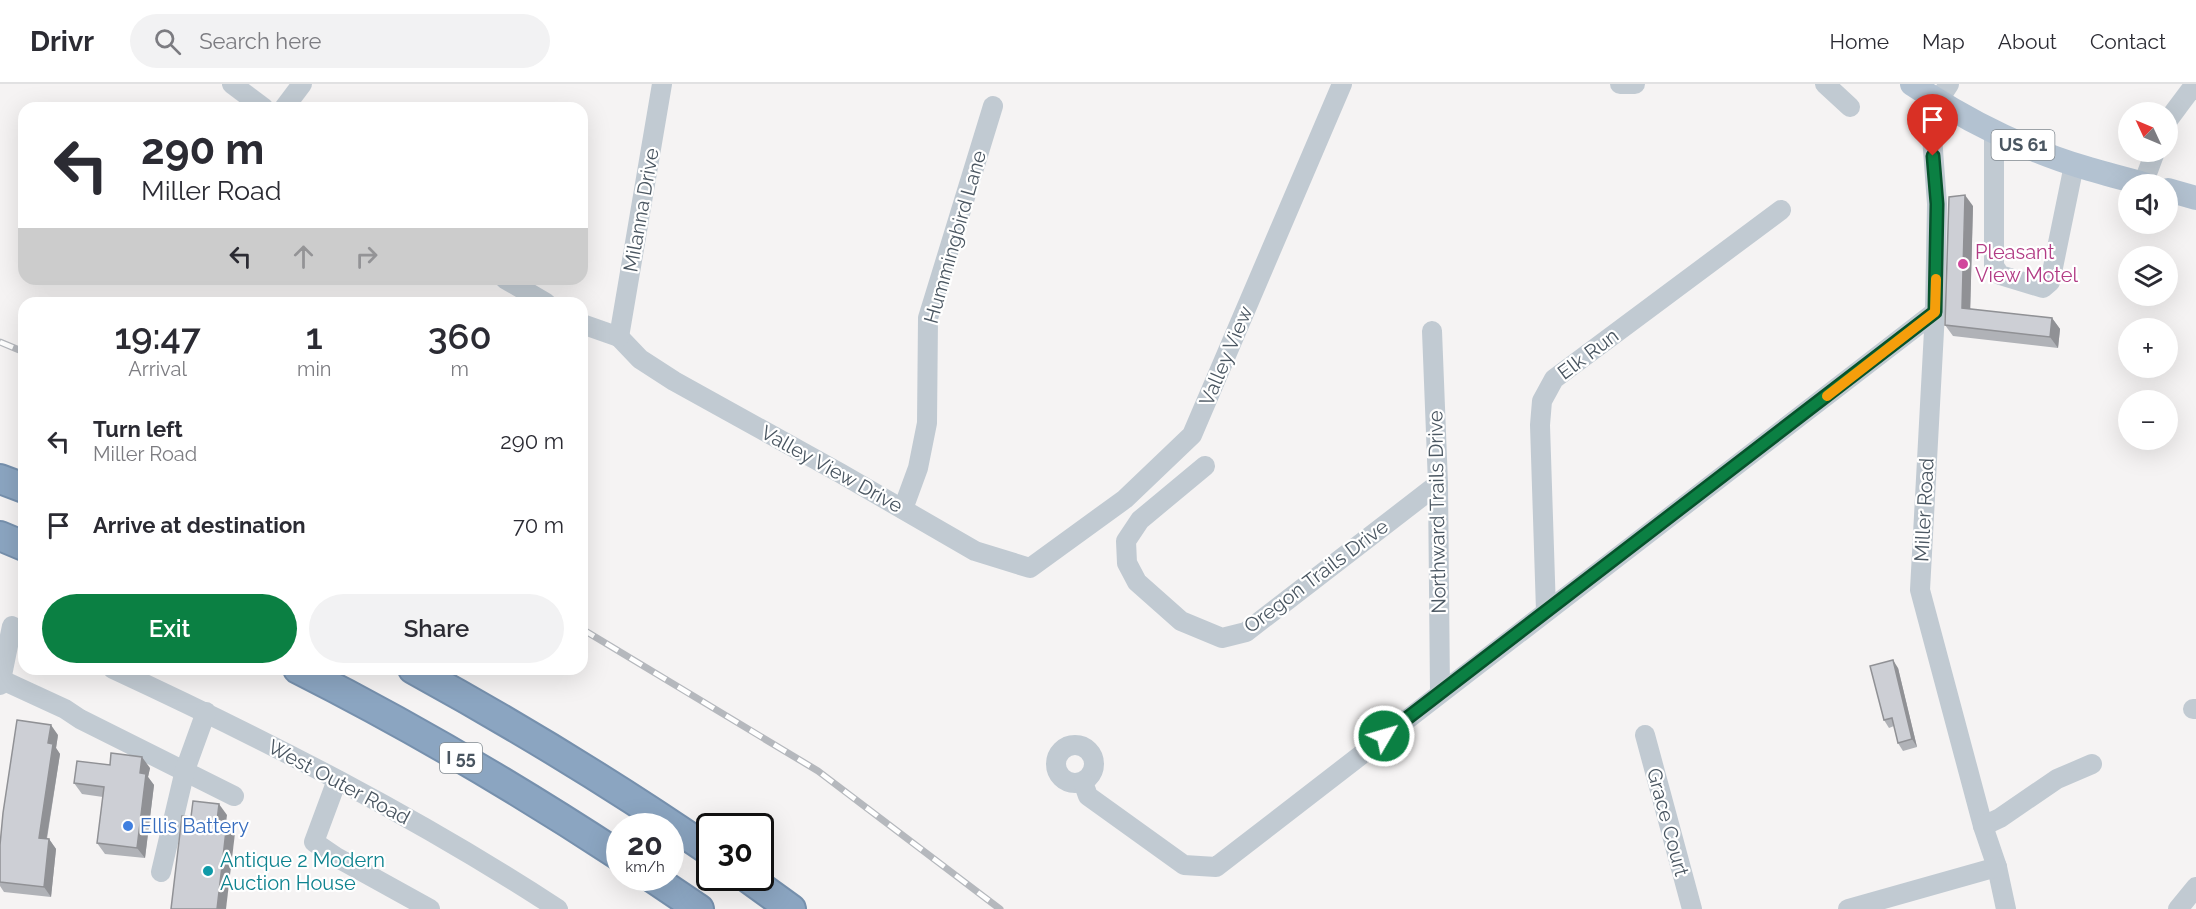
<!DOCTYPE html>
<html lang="en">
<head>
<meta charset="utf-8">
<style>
  :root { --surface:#fff; --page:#f2f2f3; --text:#2b2b33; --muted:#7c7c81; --line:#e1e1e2; --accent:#0b8043 }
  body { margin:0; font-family:Raleway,sans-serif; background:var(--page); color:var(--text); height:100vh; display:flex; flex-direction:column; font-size:22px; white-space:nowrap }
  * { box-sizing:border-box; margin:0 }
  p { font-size:20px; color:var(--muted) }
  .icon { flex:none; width:33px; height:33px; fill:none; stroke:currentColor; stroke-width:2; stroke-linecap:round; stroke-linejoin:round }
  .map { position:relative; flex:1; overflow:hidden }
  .side { position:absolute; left:18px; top:213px; width:570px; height:378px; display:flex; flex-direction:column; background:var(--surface); border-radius:18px; box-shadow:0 6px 24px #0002 }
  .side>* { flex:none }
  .hud { position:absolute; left:18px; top:18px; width:570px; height:183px; border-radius:18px; box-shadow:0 6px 24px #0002; background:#fff; color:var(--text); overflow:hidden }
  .needle { width:39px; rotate:314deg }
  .fabs { position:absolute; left:2118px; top:18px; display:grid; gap:12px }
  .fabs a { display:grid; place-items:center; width:60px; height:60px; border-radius:50%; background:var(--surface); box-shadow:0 6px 24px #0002; font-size:30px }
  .speed { position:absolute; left:606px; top:729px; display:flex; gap:12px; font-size:30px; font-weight:700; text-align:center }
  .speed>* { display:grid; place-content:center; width:78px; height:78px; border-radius:50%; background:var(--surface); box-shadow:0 6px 24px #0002; line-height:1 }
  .speed small { font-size:15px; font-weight:400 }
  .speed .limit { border:3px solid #111; border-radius:9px; background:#fff; color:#111 }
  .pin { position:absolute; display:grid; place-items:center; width:51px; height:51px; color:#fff; margin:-62px -26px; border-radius:50% 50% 50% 0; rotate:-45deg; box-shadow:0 0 6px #0007 }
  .pin .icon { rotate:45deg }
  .me { position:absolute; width:66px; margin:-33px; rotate:52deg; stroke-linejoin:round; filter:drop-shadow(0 0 4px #0008) }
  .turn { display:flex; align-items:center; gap:21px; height:126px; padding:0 24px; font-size:27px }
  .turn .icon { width:78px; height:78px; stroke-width:2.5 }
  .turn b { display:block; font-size:42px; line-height:51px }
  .lanes { display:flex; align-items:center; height:57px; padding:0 24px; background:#0003; justify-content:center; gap:30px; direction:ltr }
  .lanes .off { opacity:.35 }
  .eta { display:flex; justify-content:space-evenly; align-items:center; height:102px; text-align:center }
  .eta b { font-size:36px; font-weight:600; line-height:42px }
  .primary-button { display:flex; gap:12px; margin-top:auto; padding:12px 24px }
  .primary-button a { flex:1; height:69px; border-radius:36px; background:var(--accent); color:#fff; font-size:24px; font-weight:600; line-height:69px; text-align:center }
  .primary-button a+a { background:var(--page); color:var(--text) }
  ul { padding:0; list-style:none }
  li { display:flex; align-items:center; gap:18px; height:84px; padding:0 24px }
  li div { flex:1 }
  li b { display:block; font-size:22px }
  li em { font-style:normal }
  header { display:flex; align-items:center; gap:36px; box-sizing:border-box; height:84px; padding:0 30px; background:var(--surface); border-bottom:2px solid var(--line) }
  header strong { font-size:28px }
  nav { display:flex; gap:33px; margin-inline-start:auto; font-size:21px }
  .search { width:420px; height:54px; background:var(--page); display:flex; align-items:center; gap:15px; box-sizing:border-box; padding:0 21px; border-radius:33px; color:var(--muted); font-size:22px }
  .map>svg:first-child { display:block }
</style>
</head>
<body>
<header>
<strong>Drivr</strong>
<div class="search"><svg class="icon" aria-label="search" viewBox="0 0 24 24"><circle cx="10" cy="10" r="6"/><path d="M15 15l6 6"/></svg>Search here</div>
<nav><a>Home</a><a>Map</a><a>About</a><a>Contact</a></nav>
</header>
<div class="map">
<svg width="2196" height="825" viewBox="0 0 2196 825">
  <rect width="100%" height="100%" fill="#f5f3f3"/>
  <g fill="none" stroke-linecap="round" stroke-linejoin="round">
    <defs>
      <g id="highway">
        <polyline points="0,395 24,404"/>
        <polyline points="0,452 24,462"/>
        <path d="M298,585C409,641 516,704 620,772"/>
        <path d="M413,585C515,641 614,701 710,767"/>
        <polyline points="653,794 699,825"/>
        <polyline points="748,794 791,825"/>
      </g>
    </defs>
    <use href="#highway" stroke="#7690ad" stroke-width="32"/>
    <g stroke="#c1cad2" stroke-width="20">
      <polyline points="232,0 264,24"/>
      <polyline points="1620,0 1635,0"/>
      <polyline points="1825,0 1850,23"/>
      <polyline points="1949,0 1938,17 1931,39 1937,120 1935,228 1920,506 1983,742 1997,783 2006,825"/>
      <polyline points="284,24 302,0"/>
      <polyline points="2168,36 2195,0"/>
      <polyline points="1994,48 1994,182 2000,191 2043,204 2050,198 2074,81"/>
      <polyline points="2143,100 2155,68"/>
      <polyline points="505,195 546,219"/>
      <polyline points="582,240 619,253"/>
      <polyline points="1432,247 1438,400 1440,608"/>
      <polyline points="619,253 640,275 674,297 840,389 975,467 1030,484 1125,415 1192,351 1342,0"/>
      <polyline points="619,253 662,0"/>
      <polyline points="1205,382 1140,436 1126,457 1127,479 1137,498 1181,537 1222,554 1246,548 1438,400"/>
      <polyline points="903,425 918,384 927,339 928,234 993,22"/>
      <polyline points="1546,527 1540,341 1542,317 1554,295 1781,126"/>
      <path d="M113,585C266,656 417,733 558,825"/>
      <polyline points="0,595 65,625 80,635 234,712"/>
      <polyline points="0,601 12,542"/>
      <polyline points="2193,625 2196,625"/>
      <polyline points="1645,651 1692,825"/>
      <circle cx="1075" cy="680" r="19"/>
      <polyline points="337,696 314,758 336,773 430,825"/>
      <polyline points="1083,698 1088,712 1184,781 1216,783 1935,228"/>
      <polyline points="1983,742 2000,734 2057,695 2092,680"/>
      <polyline points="161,788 185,686 206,628"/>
      <polyline points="1848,825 1997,783"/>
      <polyline points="2178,825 2196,803"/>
    </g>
    <g stroke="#b3c2d1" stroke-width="24">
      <path d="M1912,0C1949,25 1989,47 2030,64C2067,80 2106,90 2144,100"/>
      <polyline points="2168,106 2196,114"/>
    </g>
    <use href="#highway" stroke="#8ba5c1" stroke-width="28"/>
    <defs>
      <g id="rail">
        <polyline points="0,258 24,268"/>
        <polyline points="582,545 818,687 1000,825"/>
      </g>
    </defs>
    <use href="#rail" stroke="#b5b8bd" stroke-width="7"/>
    <use href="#rail" stroke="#fff" stroke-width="4.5" stroke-dasharray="14" stroke-linecap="butt"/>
  </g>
  <g fill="#b0b2b7">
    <polygon points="1973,122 1970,225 2052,234 2060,245 2058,264 1953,252 1945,241"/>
    <polygon points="1898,584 1917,663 1903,667 1898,659 1894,642 1889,644 1884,636"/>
    <polygon points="58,651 56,664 60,670 47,755 49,755 56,765 51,813 4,808 0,802 0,761"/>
    <polygon points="110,681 150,684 148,693 154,701 145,774 105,770 97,759 103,713 82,710 74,699"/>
  </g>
  <g fill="#909195">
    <polygon points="1965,111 1973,122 1970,235 1962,224"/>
    <polygon points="2052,234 2060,245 2058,264 2050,253"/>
    <polygon points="1893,576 1898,584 1917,663 1912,655"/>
    <polygon points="51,641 58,651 56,664 60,670 45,764 39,754 48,659"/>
    <polygon points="142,673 150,684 148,693 154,701 145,774 137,764 140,689"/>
    <polygon points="219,720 227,731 225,748 217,737"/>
    <polygon points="227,738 235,749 226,825 217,825"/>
    <polygon points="49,755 56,765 51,813 44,803"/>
  </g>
  <g fill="#cdcfd5" stroke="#909195" stroke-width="1.5">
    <polygon points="1965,111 1962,224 2052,234 2050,253 1945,241 1949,113"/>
    <polygon points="1893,576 1912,655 1898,659 1892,634 1884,636 1870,582"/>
    <polygon points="17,636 51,641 48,659 53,660 39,754 49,755 44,803 0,798 0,761 3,729"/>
    <polygon points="111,669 142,673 140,689 146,690 137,764 97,759 104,703 74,699 77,677 110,681"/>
    <polygon points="193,717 219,720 217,737 227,738 217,825 171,825 182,732 191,733"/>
  </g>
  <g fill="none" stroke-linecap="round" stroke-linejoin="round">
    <defs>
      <polyline id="route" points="1384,652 1935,228 1937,120 1933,72"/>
    </defs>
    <use href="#route" stroke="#07532c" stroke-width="15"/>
    <use href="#route" stroke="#0b8043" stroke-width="10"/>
    <polyline stroke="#f59e0b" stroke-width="10" points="1827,312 1935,228 1936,195"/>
  </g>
  <circle fill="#d1479c" stroke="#fff" stroke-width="2" cx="1963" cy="180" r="6"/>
  <circle fill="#3f7fe0" stroke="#fff" stroke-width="2" cx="128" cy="742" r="6"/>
  <circle fill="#0f9aa8" stroke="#fff" stroke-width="2" cx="208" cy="787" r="6"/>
  <g text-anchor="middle" stroke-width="4.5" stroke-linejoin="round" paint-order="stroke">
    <g fill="#fff" stroke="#808990" stroke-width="1.5">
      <rect x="1991.5" y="46" width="63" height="30" rx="4.5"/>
      <rect x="440" y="659" width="42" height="30" rx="4.5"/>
    </g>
    <g font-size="18" font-weight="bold" fill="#4a5661">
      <text x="2023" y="67">US 61</text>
      <text x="461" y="680">I 55</text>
    </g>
    <g font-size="20" fill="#4a5661" stroke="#fff">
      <text transform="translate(641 126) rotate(-80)" y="7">Milanna Drive</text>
      <text transform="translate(955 153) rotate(-74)" y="7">Hummingbird Lane</text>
      <text transform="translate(1588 270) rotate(-37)" y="7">Elk Run</text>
      <text transform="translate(1226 272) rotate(-67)" y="7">Valley View</text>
      <text transform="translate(832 385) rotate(29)" y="7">Valley View Drive</text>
      <text transform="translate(1924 426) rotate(-87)" y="7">Miller Road</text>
      <text transform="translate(1437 428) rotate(-91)" y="7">Northward Trails Drive</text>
      <text transform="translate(1316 492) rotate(-37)" y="7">Oregon Trails Drive</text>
      <text transform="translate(339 698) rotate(28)" y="7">West Outer Road</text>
      <text transform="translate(1668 738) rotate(75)" y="7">Grace Court</text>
    </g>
    <g font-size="20" fill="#b23c85" stroke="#fff" text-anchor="start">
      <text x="1975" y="175">Pleasant<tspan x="1975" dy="23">View Motel</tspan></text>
    </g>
    <g font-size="20" fill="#366cbe" stroke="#fff" text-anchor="start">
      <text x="140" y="749">Ellis Battery</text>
    </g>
    <g font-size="20" fill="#0d838f" stroke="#fff" text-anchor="start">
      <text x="220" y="783">Antique 2 Modern<tspan x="220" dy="23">Auction House</tspan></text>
    </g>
  </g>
</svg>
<div class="fabs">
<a><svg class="needle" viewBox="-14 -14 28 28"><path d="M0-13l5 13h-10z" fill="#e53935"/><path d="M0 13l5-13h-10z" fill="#7c7c81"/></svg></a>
<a><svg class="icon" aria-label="sound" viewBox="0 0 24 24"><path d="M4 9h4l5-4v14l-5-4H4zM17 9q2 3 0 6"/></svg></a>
<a><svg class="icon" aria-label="layers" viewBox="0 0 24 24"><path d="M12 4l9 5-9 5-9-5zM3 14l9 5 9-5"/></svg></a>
<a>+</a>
<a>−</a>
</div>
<div class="speed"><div>20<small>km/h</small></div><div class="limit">30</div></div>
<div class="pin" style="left:1933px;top:72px;background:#d93025"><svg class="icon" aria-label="arrive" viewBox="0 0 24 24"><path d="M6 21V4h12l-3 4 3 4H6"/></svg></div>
<svg class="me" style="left:1384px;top:652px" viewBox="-20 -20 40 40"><circle r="17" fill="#0b8043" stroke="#fff" stroke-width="3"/><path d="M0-11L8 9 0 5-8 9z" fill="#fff"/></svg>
<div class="hud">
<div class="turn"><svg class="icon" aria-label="left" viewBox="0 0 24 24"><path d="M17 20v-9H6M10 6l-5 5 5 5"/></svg><div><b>290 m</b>Miller Road</div></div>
<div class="lanes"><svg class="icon" aria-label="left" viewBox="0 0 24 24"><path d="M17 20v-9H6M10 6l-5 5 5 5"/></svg><svg class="icon off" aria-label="ahead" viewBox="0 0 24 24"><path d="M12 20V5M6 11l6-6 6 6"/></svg><svg class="icon off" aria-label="right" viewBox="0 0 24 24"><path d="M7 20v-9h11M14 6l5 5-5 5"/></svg></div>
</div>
<section class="side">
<div class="eta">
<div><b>19:47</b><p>Arrival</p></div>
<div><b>1</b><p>min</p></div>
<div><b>360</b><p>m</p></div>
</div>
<ul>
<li><svg class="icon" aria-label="left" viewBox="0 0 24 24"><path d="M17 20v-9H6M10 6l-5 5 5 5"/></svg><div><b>Turn left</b><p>Miller Road</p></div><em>290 m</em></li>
<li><svg class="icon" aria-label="arrive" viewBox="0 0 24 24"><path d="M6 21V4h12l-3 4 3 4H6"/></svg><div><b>Arrive at destination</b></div><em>70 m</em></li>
</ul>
<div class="primary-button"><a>Exit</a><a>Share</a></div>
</section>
</div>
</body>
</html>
